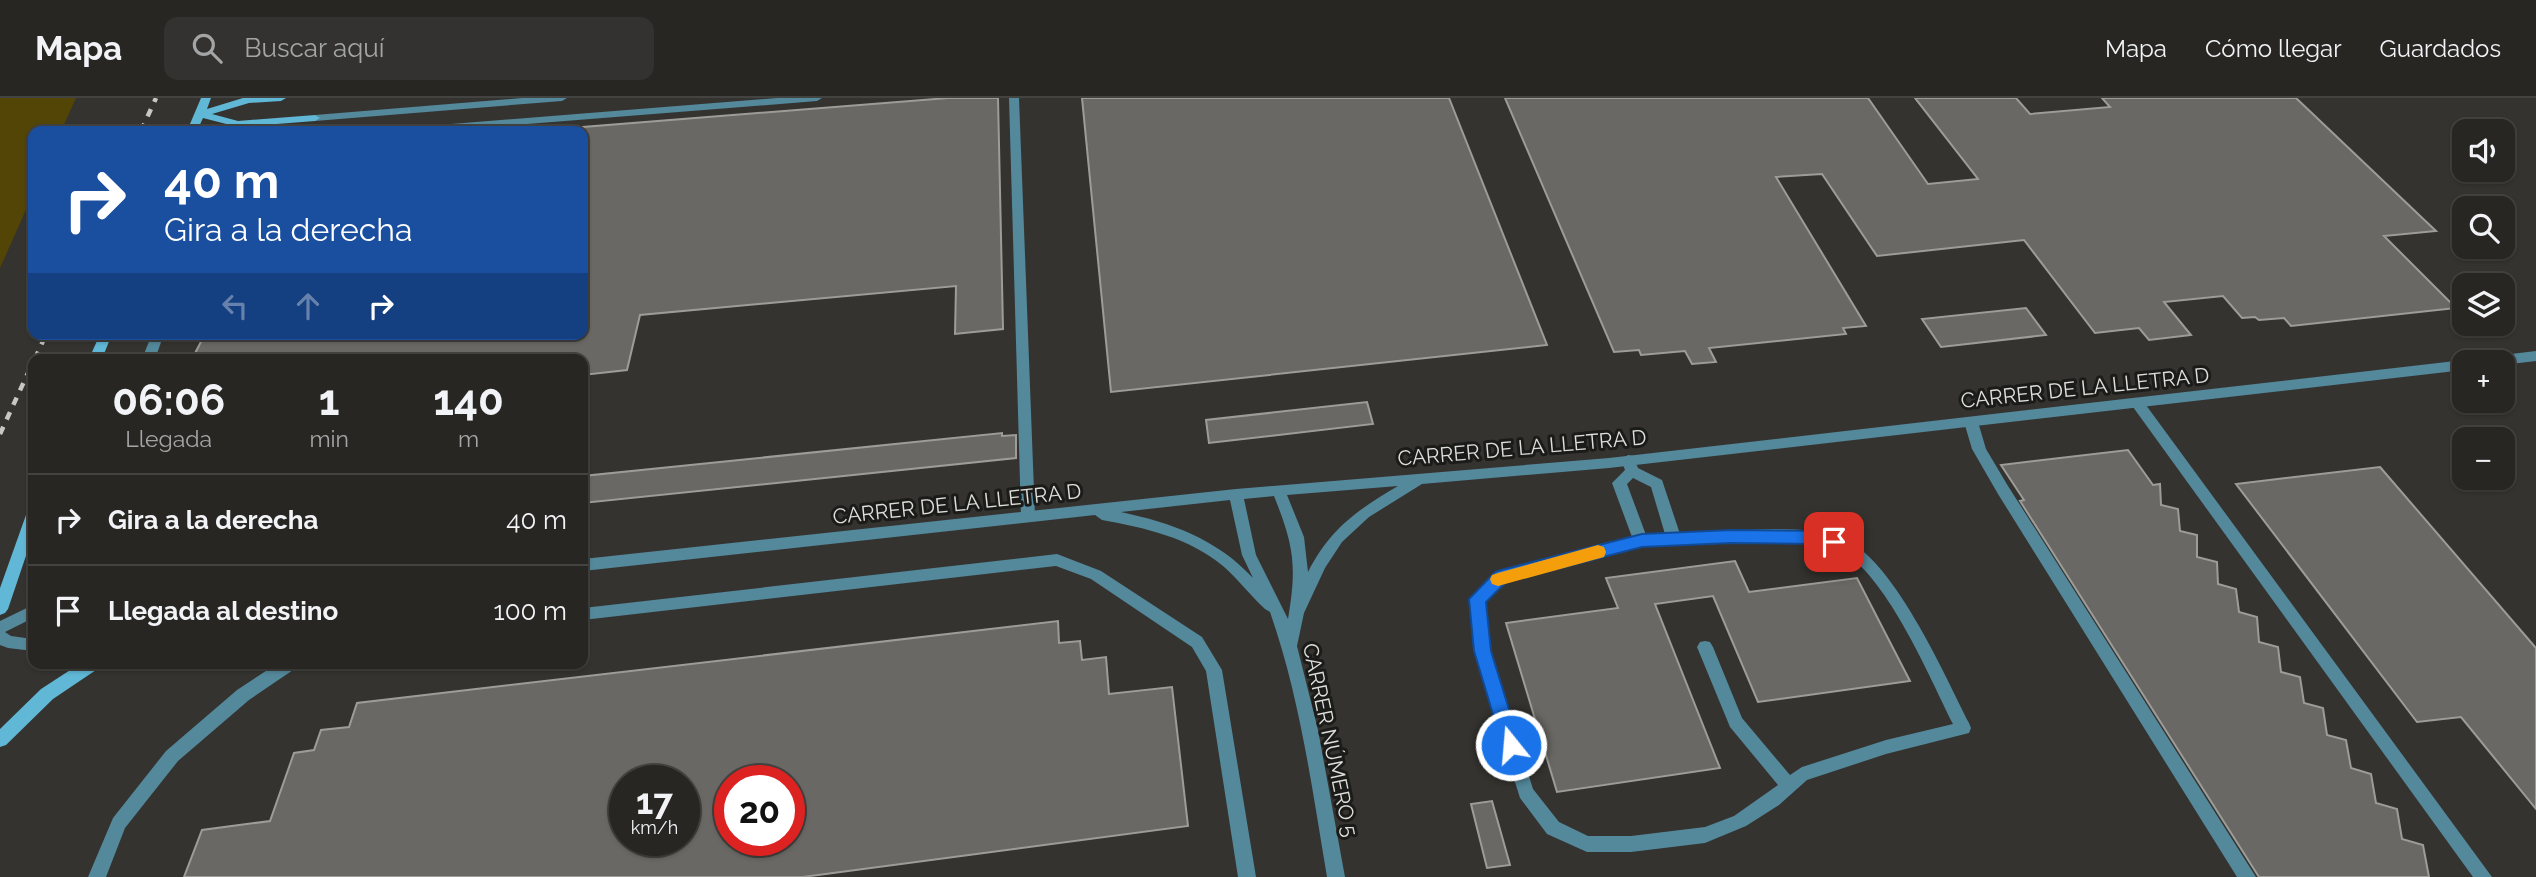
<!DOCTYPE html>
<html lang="es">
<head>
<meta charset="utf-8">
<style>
  :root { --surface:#272623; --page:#333230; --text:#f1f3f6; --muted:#a4a5a6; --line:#434341 }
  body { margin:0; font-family:Raleway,sans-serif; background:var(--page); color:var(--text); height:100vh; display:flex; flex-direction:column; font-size:26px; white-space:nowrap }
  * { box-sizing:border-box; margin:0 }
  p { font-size:23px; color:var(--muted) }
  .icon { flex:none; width:38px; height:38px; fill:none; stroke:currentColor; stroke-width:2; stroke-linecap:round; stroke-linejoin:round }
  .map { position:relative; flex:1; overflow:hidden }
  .panel { position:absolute; left:28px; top:256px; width:560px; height:315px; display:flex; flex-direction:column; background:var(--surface); border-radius:14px; box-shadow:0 2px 5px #0004,0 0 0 2px var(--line) }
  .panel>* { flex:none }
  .banner { position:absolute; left:28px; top:28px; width:560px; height:214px; border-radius:14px; box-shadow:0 2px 5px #0004,0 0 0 2px var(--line); background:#1a4fa0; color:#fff; overflow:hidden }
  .controls { position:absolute; left:2452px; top:21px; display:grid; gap:14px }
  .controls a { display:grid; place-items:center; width:63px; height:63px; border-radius:14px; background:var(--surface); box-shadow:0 2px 5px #0004,0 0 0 2px var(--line); font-size:35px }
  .speed { position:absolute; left:609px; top:667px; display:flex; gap:14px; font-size:35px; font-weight:700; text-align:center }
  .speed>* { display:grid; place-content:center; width:91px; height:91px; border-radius:50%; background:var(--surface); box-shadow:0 2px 5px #0004,0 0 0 2px var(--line); line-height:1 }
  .speed small { font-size:18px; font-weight:400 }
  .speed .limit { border:10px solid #d22; background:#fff; color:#111 }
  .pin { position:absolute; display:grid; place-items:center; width:60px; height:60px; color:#fff; margin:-30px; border-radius:14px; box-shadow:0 4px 10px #0006 }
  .me { position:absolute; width:77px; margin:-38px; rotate:343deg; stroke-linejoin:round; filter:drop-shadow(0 0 5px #0008) }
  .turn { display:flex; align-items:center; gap:24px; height:147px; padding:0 21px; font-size:32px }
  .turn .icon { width:91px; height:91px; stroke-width:2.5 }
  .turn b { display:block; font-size:49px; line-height:60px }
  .lanes { display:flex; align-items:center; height:66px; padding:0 21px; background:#0003; justify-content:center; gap:35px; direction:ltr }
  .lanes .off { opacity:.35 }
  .eta { display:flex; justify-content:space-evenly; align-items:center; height:119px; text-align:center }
  .eta b { font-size:42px; font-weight:700; line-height:49px }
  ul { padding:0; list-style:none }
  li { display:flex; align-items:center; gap:21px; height:91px; padding:0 21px; border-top:2px solid var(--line) }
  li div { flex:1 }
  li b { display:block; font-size:26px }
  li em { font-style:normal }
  header { display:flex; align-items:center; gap:42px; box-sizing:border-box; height:98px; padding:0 35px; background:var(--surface); border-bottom:2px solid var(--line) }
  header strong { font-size:33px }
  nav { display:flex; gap:38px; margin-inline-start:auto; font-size:24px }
  .search { width:490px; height:63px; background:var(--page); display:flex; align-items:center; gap:18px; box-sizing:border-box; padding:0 24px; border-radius:14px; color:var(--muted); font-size:26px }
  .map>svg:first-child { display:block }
</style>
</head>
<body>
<header>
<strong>Mapa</strong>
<div class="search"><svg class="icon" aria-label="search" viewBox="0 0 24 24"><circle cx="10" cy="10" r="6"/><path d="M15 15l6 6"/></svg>Buscar aquí</div>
<nav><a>Mapa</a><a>Cómo llegar</a><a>Guardados</a></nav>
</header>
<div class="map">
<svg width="2536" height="779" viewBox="0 0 2536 779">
  <rect width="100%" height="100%" fill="#34332f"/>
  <polygon fill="#534506" points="0,0 76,0 61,33 33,33 33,96 0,170"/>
  <g fill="#696864" stroke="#9d9c98" stroke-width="2" fill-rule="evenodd">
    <polygon points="948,0 998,0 1003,231 955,236 956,188 640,217 627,272 583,277 583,261 192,261 205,236 583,236 583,29"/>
    <polygon points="1082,0 1449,0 1547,247 1111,294"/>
    <polygon points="1505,0 1868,0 1928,86 1978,81 1915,0 2016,0 2030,16 2110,9 2102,0 2296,0 2436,133 2384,138 2456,210 2291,228 2284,220 2259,222 2255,219 2242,220 2223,198 2164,204 2191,237 2149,242 2139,230 2095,235 2024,142 1877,158 1822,76 1776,79 1866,228 1843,230 1846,236 1709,250 1716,264 1692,266 1685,253 1641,257 1639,252 1614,254"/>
    <polygon points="2026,210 2046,237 1941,249 1922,221"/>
    <polygon points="1367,304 1373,326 1209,345 1206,322"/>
    <polygon points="1002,335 1002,338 1016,337 1016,360 583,405 583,378"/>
    <polygon points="2128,352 2153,387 2160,386 2161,407 2178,411 2180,433 2197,437 2197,459 2217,464 2218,486 2236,491 2239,514 2257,519 2259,544 2278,549 2281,574 2300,579 2304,605 2323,610 2327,637 2346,642 2351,670 2371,676 2376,705 2397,711 2402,741 2423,747 2429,779 2259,779 2020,403 2024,402 2001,367"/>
    <polygon points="2380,369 2536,550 2536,711 2461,619 2417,624 2236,386"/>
    <polygon points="1735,463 1749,494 1857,480 1910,583 1758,604 1713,498 1655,506 1720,670 1557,694 1506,525 1618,510 1606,480"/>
    <path d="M1058,523L1059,545L1080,543L1082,562L1106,559L1109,596L1172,589L1188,728L803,779H184L202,732L270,723L294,655L314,652L321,632L349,629L357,605ZM625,682H684V742H625ZM730,682H789V742H730Z"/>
    <polygon points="1492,703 1510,767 1487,770 1471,706"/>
  </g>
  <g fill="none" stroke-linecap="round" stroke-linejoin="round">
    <g fill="#54889b" fill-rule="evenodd">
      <polygon points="777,0 822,0 817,3 440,33 397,33 402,30"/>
      <polygon points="1009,0 1019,0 1035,419 1033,423 1023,423 1021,419"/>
      <polygon points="152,236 164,236 155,261 142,261"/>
      <polygon points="2138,301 2143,303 2492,779 2473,779 2133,309 2131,306"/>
      <polygon points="1971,319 1978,324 1986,351 2008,388 2256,779 2237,779 1998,396 1972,351 1964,324"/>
      <path d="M1628,357L1633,358L1638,370L1662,382L1680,436C1726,434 1796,424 1840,439C1892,457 1944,576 1969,625L1971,630L1969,635L1886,656L1807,682L1779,707L1746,728L1705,745L1631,754H1587L1547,736L1520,700L1474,553L1470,501L1496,475L1632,439L1612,385L1625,372L1621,362ZM1633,380L1651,389L1665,436L1646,437L1627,386ZM1792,443C1809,444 1829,444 1844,454C1890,485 1928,576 1953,626L1886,642L1802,669L1790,677L1742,620L1713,549L1710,544L1705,543L1700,544L1697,549L1730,629L1778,687L1734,718L1705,729L1631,738H1588L1559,724L1533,691L1490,553L1485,503L1506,484L1641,449Z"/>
      <polygon points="1057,456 1101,473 1202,539 1222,572 1256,779 1238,779 1206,573 1192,549 1091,481 1056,468 583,522 583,510"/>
      <polygon points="278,565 299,565 296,570 249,602 178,663 125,730 106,779 88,779 113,720 166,653 237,592"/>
    </g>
    <g fill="#54889b" fill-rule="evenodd">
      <polygon points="522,0 567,0 562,3 315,23 310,20 315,17"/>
      <polygon points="2536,253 2536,263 2502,267 2502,264 2480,264 2486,259"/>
      <path d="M2464,262L2469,264H2464V272L1609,370L1422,386L1369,419L1342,444L1325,470L1304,515L1297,548L1318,632L1345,779H1327C1312,690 1300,600 1270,514L1265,511C1250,497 1238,481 1223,468C1188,439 1145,430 1102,422L1095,417L583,473V461L1236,391L1609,360ZM1398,388C1357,412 1330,431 1308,474L1304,439L1287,397ZM1274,398C1294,448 1297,468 1288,521L1256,457L1244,401ZM1230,402L1242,457L1253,480C1217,441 1172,425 1121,414Z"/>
      <polygon points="33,507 33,520 5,534 11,538 33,541 33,553 8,550 0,547 0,523"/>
    </g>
    <g fill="#60b7d6" fill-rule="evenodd">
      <polygon points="201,0 211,0 207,11 243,0 286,0 281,3 249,5 212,16 238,23 315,17 320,20 315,23 238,29 203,20 197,33 187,33"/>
      <polygon points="100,236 112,236 102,261 89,261"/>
      <polygon points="33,411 33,437 8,511 5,515 0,517 0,490 26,417 28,413"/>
      <polygon points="81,565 102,565 99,570 53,601 6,647 0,649 0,631 41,591"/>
    </g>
    <g stroke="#c7c7c3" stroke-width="4.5" stroke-dasharray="8 8" stroke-linecap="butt">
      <polyline points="141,33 156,0"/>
      <polyline points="35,261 46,236"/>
      <polyline points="0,336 33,264"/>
    </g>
  </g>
  <polygon fill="#1a73e8" stroke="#114b97" stroke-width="2" points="1731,432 1820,433 1840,440 1842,444 1840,449 1834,451 1820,446 1731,445 1642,449 1506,484 1486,504 1491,553 1520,647 1517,653 1511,655 1504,653 1474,553 1469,501 1495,474 1501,472 1642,436"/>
  <polygon fill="#f59e0b" points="1598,447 1604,449 1606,454 1604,459 1498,488 1492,486 1490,481 1492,477 1498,475"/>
  <g text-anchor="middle" stroke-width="6" stroke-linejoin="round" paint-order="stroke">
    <g font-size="21" fill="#dededb" stroke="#1b1b19">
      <text transform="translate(2085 290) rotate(-6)" y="7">CARRER DE LA LLETRA D</text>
      <text transform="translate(1522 350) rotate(-5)" y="7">CARRER DE LA LLETRA D</text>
      <text transform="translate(957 406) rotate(-6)" y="7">CARRER DE LA LLETRA D</text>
      <text transform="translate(1330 642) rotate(78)" y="7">CARRER NÚMERO 5</text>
    </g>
  </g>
</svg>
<div class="controls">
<a><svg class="icon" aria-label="sound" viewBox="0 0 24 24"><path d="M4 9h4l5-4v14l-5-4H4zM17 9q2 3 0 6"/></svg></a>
<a><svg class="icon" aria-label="search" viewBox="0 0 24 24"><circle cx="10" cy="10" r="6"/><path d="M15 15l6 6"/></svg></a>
<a><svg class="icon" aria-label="layers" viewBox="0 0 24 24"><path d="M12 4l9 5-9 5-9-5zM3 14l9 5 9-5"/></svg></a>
<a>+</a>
<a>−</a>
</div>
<div class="speed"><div>17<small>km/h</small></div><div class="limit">20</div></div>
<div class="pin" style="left:1834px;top:444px;background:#d93025"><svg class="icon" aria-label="arrive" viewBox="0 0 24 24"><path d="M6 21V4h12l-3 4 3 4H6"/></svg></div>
<svg class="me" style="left:1511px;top:647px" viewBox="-20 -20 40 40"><circle r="17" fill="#1a73e8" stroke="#fff" stroke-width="3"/><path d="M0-11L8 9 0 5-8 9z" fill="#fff"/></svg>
<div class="banner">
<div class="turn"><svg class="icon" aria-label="right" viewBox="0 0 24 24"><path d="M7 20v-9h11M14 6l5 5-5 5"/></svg><div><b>40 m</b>Gira a la derecha</div></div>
<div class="lanes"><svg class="icon off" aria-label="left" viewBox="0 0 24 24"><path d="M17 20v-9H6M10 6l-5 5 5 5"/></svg><svg class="icon off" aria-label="ahead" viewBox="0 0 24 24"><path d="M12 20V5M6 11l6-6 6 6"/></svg><svg class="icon" aria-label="right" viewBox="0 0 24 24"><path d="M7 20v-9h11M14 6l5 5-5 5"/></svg></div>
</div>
<section class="panel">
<div class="eta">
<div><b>06:06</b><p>Llegada</p></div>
<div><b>1</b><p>min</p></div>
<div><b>140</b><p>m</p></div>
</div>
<ul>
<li><svg class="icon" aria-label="right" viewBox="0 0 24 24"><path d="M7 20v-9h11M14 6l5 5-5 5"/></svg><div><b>Gira a la derecha</b></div><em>40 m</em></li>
<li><svg class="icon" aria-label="arrive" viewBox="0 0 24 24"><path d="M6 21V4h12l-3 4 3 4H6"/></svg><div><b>Llegada al destino</b></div><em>100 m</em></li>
</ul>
</section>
</div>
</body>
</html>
